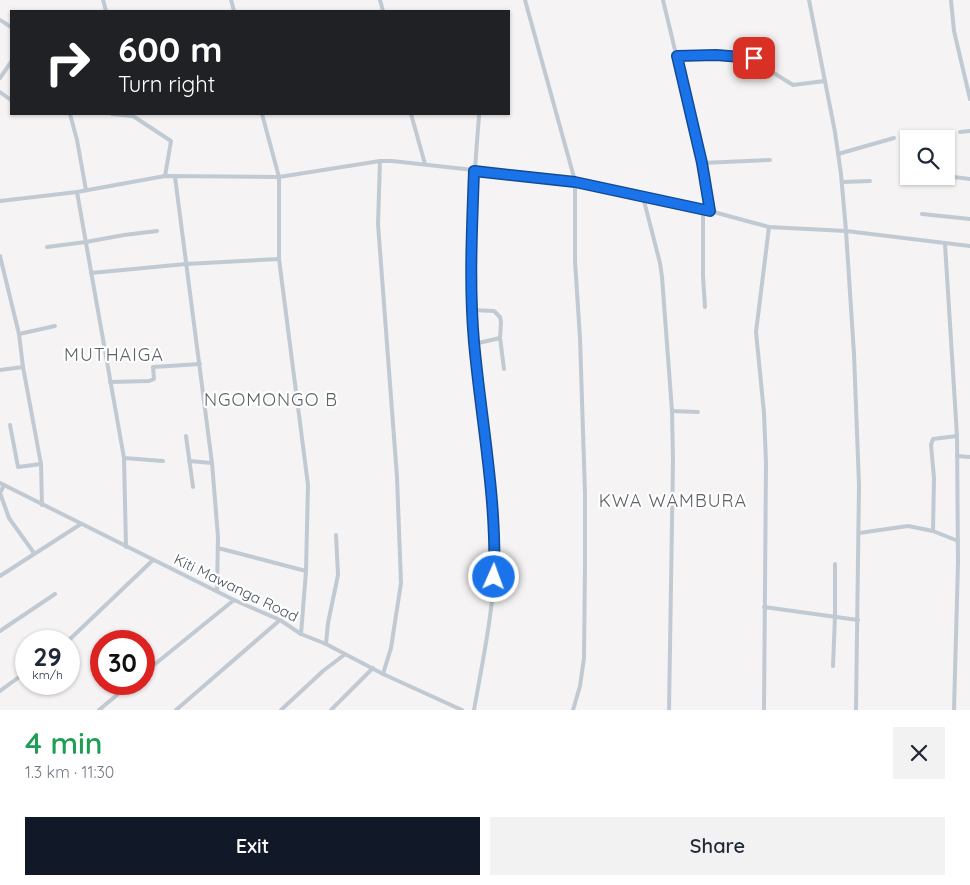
<!DOCTYPE html>
<html lang="en">
<head>
<meta charset="utf-8">
<style>
  :root { --surface:#fff; --page:#f2f2f3; --text:#1f2937; --muted:#747a83; --accent:#111827 }
  body { margin:0; font-family:Quicksand,sans-serif; background:var(--page); color:var(--text); height:100vh; display:flex; flex-direction:column; font-size:19px; white-space:nowrap }
  * { box-sizing:border-box; margin:0 }
  p { font-size:16px; color:var(--muted) }
  .icon { flex:none; width:28px; height:28px; fill:none; stroke:currentColor; stroke-width:2; stroke-linecap:round; stroke-linejoin:round }
  .map { position:relative; height:710px; overflow:hidden }
  .drawer { display:flex; flex-direction:column; background:var(--surface); flex:1 }
  .drawer>* { flex:none }
  .banner { position:absolute; left:10px; top:10px; width:500px; height:105px; border-radius:0px; box-shadow:0 1px 4px #0004; background:#202124; color:#fff; overflow:hidden }
  .tools { position:absolute; left:900px; top:130px; display:grid; gap:10px }
  .tools a { display:grid; place-items:center; width:55px; height:55px; border-radius:0px; background:var(--surface); box-shadow:0 1px 4px #0004; font-size:25px }
  .speed { position:absolute; left:15px; top:630px; display:flex; gap:10px; font-size:25px; font-weight:700; text-align:center }
  .speed>* { display:grid; place-content:center; width:65px; height:65px; border-radius:50%; background:var(--surface); box-shadow:0 1px 4px #0004; line-height:1 }
  .speed small { font-size:12px; font-weight:400 }
  .speed .limit { border:8px solid #d22; background:#fff; color:#111 }
  .pin { position:absolute; display:grid; place-items:center; width:42px; height:42px; color:#fff; margin:-21px; border-radius:10px; box-shadow:0 2px 8px #0006 }
  .me { position:absolute; width:55px; margin:-28px; rotate:2deg; stroke-linejoin:round; filter:drop-shadow(0 0 4px #0008) }
  .turn { display:flex; align-items:center; gap:18px; height:105px; padding:0 25px; font-size:22px }
  .turn .icon { width:65px; height:65px; stroke-width:2.5 }
  .turn b { display:block; font-size:35px; line-height:42px }
  .round { display:grid; place-items:center; flex:none; width:52px; height:52px; border-radius:0px; background:var(--page) }
  .headline { display:flex; align-items:center; justify-content:space-between; height:85px; padding:0 25px }
  h1 { font-size:30px; font-weight:600; line-height:38px; color:#1e9e55 }
  .action { display:flex; gap:10px; margin-top:auto; padding:10px 25px }
  .action a { flex:1; height:58px; border-radius:0px; background:var(--accent); color:#fff; font-size:20px; font-weight:600; line-height:58px; text-align:center }
  .action a+a { background:var(--page); color:var(--text) }
  .map>svg:first-child { display:block }
</style>
</head>
<body>
<div class="map">
<svg width="970" height="710" viewBox="0 0 970 710">
  <rect width="100%" height="100%" fill="#f5f3f3"/>
  <g fill="none" stroke-linecap="round" stroke-linejoin="round">
    <g stroke="#c1cad2" stroke-width="4">
      <polyline points="103,0 106,11"/>
      <polyline points="231,0 234,11"/>
      <polyline points="380,0 383,11"/>
      <polyline points="525,0 575,181 575,261 580,338 585,494 585,566 584,658 580,686 573,710"/>
      <polyline points="663,0 702,163 710,211"/>
      <polyline points="809,0 835,132 841,174 846,231 854,354 859,485 856,710"/>
      <polyline points="951,0 954,31 970,99"/>
      <polyline points="0,20 11,27"/>
      <polyline points="677,56 716,55 754,58 761,71 769,70 793,85 825,81"/>
      <polyline points="0,78 11,62"/>
      <polyline points="0,92 11,100"/>
      <polyline points="70,114 77,140 86,190"/>
      <polyline points="112,114 133,116"/>
      <polyline points="133,114 133,116 171,141 165,176"/>
      <polyline points="262,114 279,177 279,259"/>
      <polyline points="411,114 425,164"/>
      <polyline points="960,132 970,131"/>
      <polyline points="838,154 894,138"/>
      <polyline points="380,161 378,224 397,477 401,583 391,648 383,674"/>
      <polyline points="702,163 770,160"/>
      <polyline points="946,176 970,179"/>
      <polyline points="175,177 212,463 218,537 217,591"/>
      <polyline points="842,182 870,181"/>
      <polyline points="77,192 124,458 126,547"/>
      <polyline points="643,197 660,263 662,277 672,411 698,412"/>
      <polyline points="0,201 77,192 165,176 279,177 380,161 392,161 575,181 710,211 769,227 846,231 970,246"/>
      <polyline points="703,210 703,276 705,307"/>
      <polyline points="922,214 970,219"/>
      <polyline points="945,244 957,436 958,562 954,710"/>
      <polyline points="47,247 86,242 124,235 157,231"/>
      <polyline points="0,256 19,334 23,367 41,464 42,505"/>
      <polyline points="91,273 186,264 279,259 308,485 306,571 301,634"/>
      <polyline points="472,310 494,311 500,317 501,322 500,338 504,369"/>
      <polyline points="19,334 55,326"/>
      <polyline points="474,344 500,338"/>
      <polyline points="0,370 23,367"/>
      <polyline points="110,382 149,381 154,379 153,367 200,364"/>
      <polyline points="10,425 18,467 41,464"/>
      <polyline points="186,436 193,487"/>
      <polyline points="957,436 933,439 931,445 934,478 933,531 958,541"/>
      <polyline points="957,456 970,457"/>
      <polyline points="124,458 163,461"/>
      <polyline points="189,461 212,463"/>
      <polyline points="0,483 234,600 280,620 301,634 326,644 383,674 462,710"/>
      <polyline points="4,485 0,493 9,518 34,553"/>
      <polyline points="859,533 908,526 933,531"/>
      <polyline points="218,548 306,571"/>
      <polyline points="0,576 81,524"/>
      <polyline points="764,607 858,620"/>
      <polyline points="0,631 55,594"/>
      <polyline points="68,641 153,560"/>
      <polyline points="326,644 328,623 338,575 336,535"/>
      <polyline points="833,666 835,616 835,564"/>
      <polyline points="144,673 234,600"/>
      <polyline points="0,691 26,672"/>
      <polyline points="99,710 130,684"/>
      <polyline points="176,710 280,620"/>
      <polyline points="281,710 323,671 344,655"/>
      <polyline points="331,710 373,668"/>
      <path d="M474,710C483,659 494,608 495,557C496,485 481,413 474,342C467,267 473,191 479,116"/>
      <polyline points="669,710 673,460 672,411"/>
      <polyline points="764,710 766,463 764,413 756,332 769,227"/>
    </g>
  </g>
  <g fill="none" stroke-linecap="round" stroke-linejoin="round">
    <defs>
      <path id="route" d="M494,577C497,498 481,420 474,342C469,285 472,228 474,171L575,182L710,211L702,163L677,56L716,55L754,58"/>
    </defs>
    <use href="#route" stroke="#114b97" stroke-width="12"/>
    <use href="#route" stroke="#1a73e8" stroke-width="9"/>
  </g>
  <g text-anchor="middle" stroke-width="4.5" stroke-linejoin="round" paint-order="stroke">
    <g font-size="15" fill="#4a5661" stroke="#fff">
      <text transform="translate(236 588) rotate(26)" y="5">Kiti Mawanga Road</text>
    </g>
    <g font-size="18" letter-spacing="1" fill="#5f6368" stroke="#fff">
      <text x="114" y="361">MUTHAIGA</text>
      <text x="271" y="406">NGOMONGO B</text>
      <text x="673" y="507">KWA WAMBURA</text>
    </g>
  </g>
</svg>
<div class="tools">
<a><svg class="icon" aria-label="search" viewBox="0 0 24 24"><circle cx="10" cy="10" r="6"/><path d="M15 15l6 6"/></svg></a>
</div>
<div class="speed"><div>29<small>km/h</small></div><div class="limit">30</div></div>
<div class="pin" style="left:754px;top:58px;background:#d93025"><svg class="icon" aria-label="arrive" viewBox="0 0 24 24"><path d="M6 21V4h12l-3 4 3 4H6"/></svg></div>
<svg class="me" style="left:494px;top:577px" viewBox="-20 -20 40 40"><circle r="17" fill="#1a73e8" stroke="#fff" stroke-width="3"/><path d="M0-11L8 9 0 5-8 9z" fill="#fff"/></svg>
<div class="banner">
<div class="turn"><svg class="icon" aria-label="right" viewBox="0 0 24 24"><path d="M7 20v-9h11M14 6l5 5-5 5"/></svg><div><b>600 m</b>Turn right</div></div>
</div>
</div>
<section class="drawer">
<div class="headline"><div><h1>4 min</h1><p>1.3 km · 11:30</p></div><a class="round"><svg class="icon" aria-label="close" viewBox="0 0 24 24"><path d="M6 6l12 12M18 6L6 18"/></svg></a></div>
<div class="action"><a>Exit</a><a>Share</a></div>
</section>
</body>
</html>
